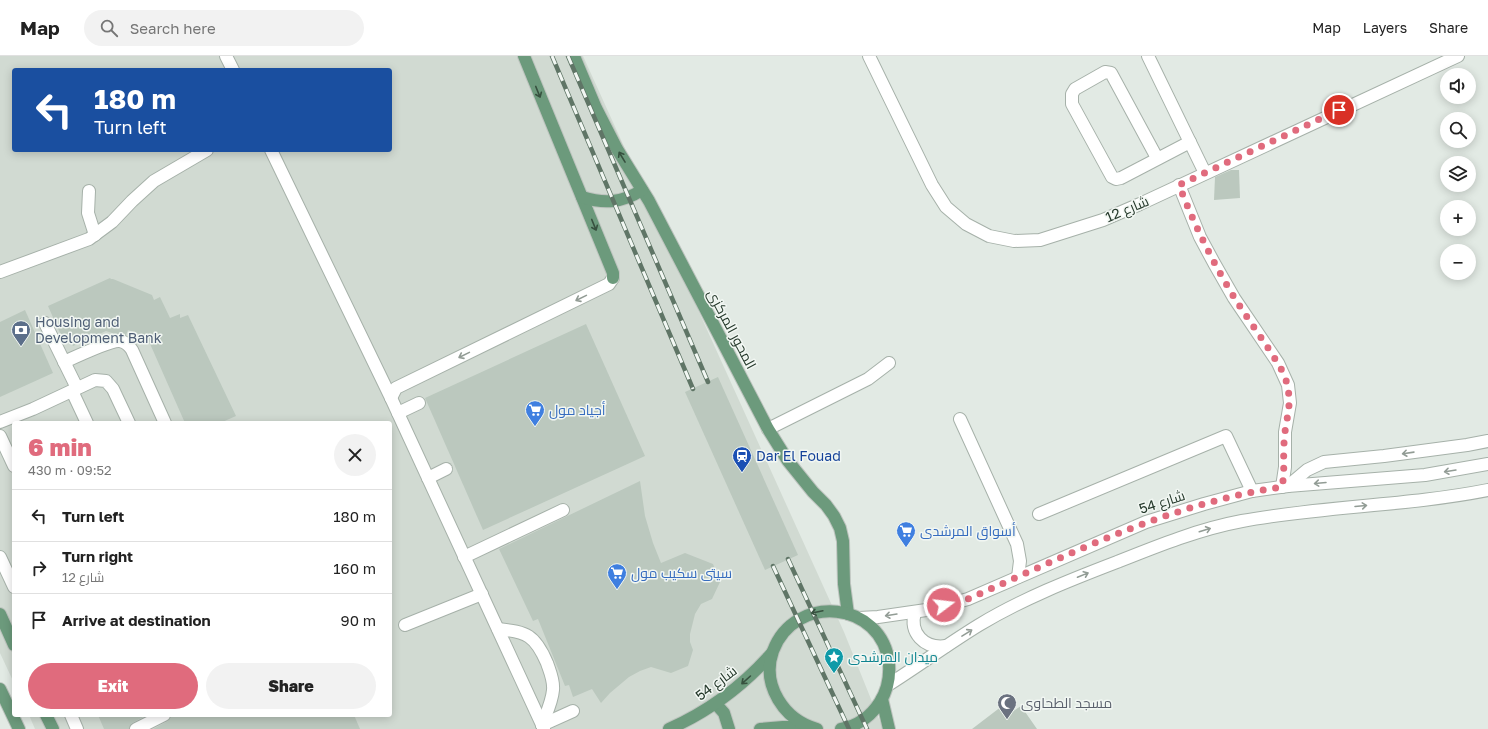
<!DOCTYPE html>
<html lang="en">
<head>
<meta charset="utf-8">
<style>
  :root { --surface:#fff; --page:#f2f2f2; --text:#222; --muted:#767676; --line:#e0e0e0; --accent:#e06b7d }
  body { margin:0; font-family:"Golos Text",Cairo,sans-serif; background:var(--page); color:var(--text); height:100vh; display:flex; flex-direction:column; font-size:15px; white-space:nowrap }
  * { box-sizing:border-box; margin:0 }
  p { font-size:13px; color:var(--muted) }
  .icon { flex:none; width:22px; height:22px; fill:none; stroke:currentColor; stroke-width:2; stroke-linecap:round; stroke-linejoin:round }
  .map { position:relative; flex:1; overflow:hidden }
  .details { position:absolute; left:12px; top:365px; width:380px; height:296px; display:flex; flex-direction:column; background:var(--surface); border-radius:4px; box-shadow:0 2px 10px #0003 }
  .details>* { flex:none }
  .guide { position:absolute; left:12px; top:12px; width:380px; height:84px; border-radius:4px; box-shadow:0 2px 10px #0003; background:#1a4fa0; color:#fff; overflow:hidden }
  .fabs { position:absolute; left:1440px; top:12px; display:grid; gap:8px }
  .fabs a { display:grid; place-items:center; width:36px; height:36px; border-radius:50%; background:var(--surface); box-shadow:0 2px 10px #0003; font-size:20px }
  .pin { position:absolute; display:grid; place-items:center; width:34px; height:34px; color:#fff; margin:-17px; border:2px solid #fff; border-radius:50%; box-shadow:0 1px 4px #0007 }
  .me { position:absolute; width:44px; margin:-22px; rotate:75deg; stroke-linejoin:round; filter:drop-shadow(0 0 3px #0008) }
  .turn { display:flex; align-items:center; gap:14px; height:84px; padding:0 16px; font-size:18px }
  .turn .icon { width:52px; height:52px; stroke-width:2.5 }
  .turn b { display:block; font-size:28px; line-height:34px }
  .round { display:grid; place-items:center; flex:none; width:42px; height:42px; border-radius:21px; background:var(--page) }
  .headline { display:flex; align-items:center; justify-content:space-between; height:68px; padding:0 16px }
  h1 { font-size:24px; font-weight:800; line-height:30px; color:var(--accent) }
  .action { display:flex; gap:8px; margin-top:auto; padding:8px 16px }
  .action a { flex:1; height:46px; border-radius:24px; background:var(--accent); color:#fff; font-size:16px; font-weight:800; line-height:46px; text-align:center }
  .action a+a { background:var(--page); color:var(--text) }
  ul { padding:0; list-style:none }
  li { display:flex; align-items:center; gap:12px; height:52px; padding:0 16px; border-top:1px solid var(--line) }
  li div { flex:1 }
  li b { display:block; font-size:15px }
  li em { font-style:normal }
  header { display:flex; align-items:center; gap:24px; box-sizing:border-box; height:56px; padding:0 20px; background:var(--surface); border-bottom:1px solid var(--line) }
  header strong { font-size:19px }
  nav { display:flex; gap:22px; margin-inline-start:auto; font-size:14px }
  .search { width:280px; height:36px; background:var(--page); display:flex; align-items:center; gap:10px; box-sizing:border-box; padding:0 14px; border-radius:22px; color:var(--muted); font-size:15px }
  .map>svg:first-child { display:block }
</style>
</head>
<body>
<header>
<strong>Map</strong>
<div class="search"><svg class="icon" aria-label="search" viewBox="0 0 24 24"><circle cx="10" cy="10" r="6"/><path d="M15 15l6 6"/></svg>Search here</div>
<nav><a>Map</a><a>Layers</a><a>Share</a></nav>
</header>
<div class="map">
<svg width="1488" height="673" viewBox="0 0 1488 673">
  <rect width="100%" height="100%" fill="#e2eae4"/>
  <path fill="#d1dad2" fill-rule="evenodd" d="M0,0H583L844,576L883,673H35L29,659H390V367H14V627L0,597ZM14,14H390V94H14Z"/>
  <g fill="#bbc8be">
    <polygon points="1231,114 1239,114 1240,142 1214,144 1215,121"/>
    <polygon points="110,222 111,223 113,223 152,239 154,244 160,241 170,262 180,258 180,262 188,259 236,360 220,367 185,367 147,281 128,274 126,279 115,278 106,275 73,290 70,284 64,286 48,250"/>
    <polygon points="25,254 53,317 0,341 0,266"/>
    <polygon points="586,268 645,400 483,474 425,342"/>
    <polygon points="718,321 798,499 765,514 685,336"/>
    <polygon points="640,425 645,460 653,487 661,507 685,497 713,508 720,526 712,543 701,548 695,558 690,578 690,586 693,594 688,610 671,617 651,611 640,615 629,621 610,637 601,647 592,633 573,641 569,629 565,630 538,563 533,565 499,493"/>
    <polygon points="1006,647 1012,656 1021,650 1037,673 972,673"/>
    <polygon points="98,659 147,659 132,667 129,673 104,673"/>
    <polygon points="171,659 354,659 360,673 153,673 168,665"/>
  </g>
  <g fill="none" stroke-linecap="round" stroke-linejoin="round">
    <defs>
      <g id="minor">
        <polyline points="226,0 233,14"/>
        <polyline points="869,0 932,129 946,151 966,168 989,180 1014,185 1040,184 1103,164 1140,148 1458,0"/>
        <polyline points="1148,0 1205,117"/>
        <polyline points="271,94 391,342 544,673"/>
        <polyline points="1157,102 1111,17 1105,16 1075,33 1072,38 1072,48 1112,121 1116,123 1121,122 1190,86"/>
        <polyline points="1179,129 1200,181 1214,207 1234,242 1278,307 1288,329 1290,347 1285,376 1285,411 1282,431"/>
        <polyline points="89,135 88,157 95,179"/>
        <polyline points="0,216 89,183 112,166 132,145 154,125 207,94"/>
        <polyline points="45,267 77,332"/>
        <path d="M64,306C75,301 111,284 120,285C126,286 129,289 132,294L165,367"/>
        <polyline points="72,335 87,367"/>
        <polyline points="391,342 396,332 609,228 613,222"/>
        <polyline points="398,357 419,347"/>
        <polyline points="960,363 1017,488 1020,505 1018,521"/>
        <polyline points="0,366 33,353 95,324 106,325 113,333 129,367"/>
        <polyline points="768,373 868,323 889,307"/>
        <polyline points="0,380 14,410"/>
        <polyline points="428,422 446,413"/>
        <polyline points="1288,430 1307,414 1324,406 1384,400 1467,389 1488,385"/>
        <polyline points="1039,458 1226,380 1252,435"/>
        <polyline points="0,501 14,531"/>
        <polyline points="464,501 563,454"/>
        <path d="M915,556C909,577 924,593 946,590"/>
        <polyline points="859,562 878,561 933,553 968,543 1146,466 1204,448 1252,435 1288,430 1425,419 1488,408"/>
        <polyline points="405,569 482,538"/>
        <path d="M498,573C527,576 535,579 547,607C550,616 554,624 553,634C552,646 546,658 542,669"/>
        <path d="M888,629C918,610 948,588 979,569C1022,543 1070,524 1117,506C1157,490 1199,473 1242,465C1324,450 1407,450 1488,434"/>
        <polyline points="71,659 77,673"/>
        <polyline points="542,669 573,655"/>
        <polyline points="136,673 164,659"/>
      </g>
      <g id="major">
        <polyline points="524,0 613,217 613,222"/>
        <polyline points="574,0 596,52 617,93 649,145 768,373 788,405 813,436 826,449 834,460 840,472 843,485 844,528 848,558"/>
        <path d="M582,141C604,148 622,147 642,134"/>
        <polyline points="0,558 14,589"/>
        <polyline points="0,633 19,673"/>
        <polyline points="882,643 889,673"/>
        <polyline points="716,648 724,657 729,673"/>
        <polyline points="46,659 53,673"/>
        <path d="M669,673C709,655 743,630 772,597"/>
        <polyline points="760,673 783,671 809,671"/>
        <path d="M817,673C784,664 761,629 773,595C795,536 883,545 889,608C890,622 887,635 880,646C871,660 857,670 841,673"/>
      </g>
    </defs>
    <use href="#minor" stroke="#a6b1a9" stroke-width="14"/>
    <use href="#major" stroke="#bec4bf" stroke-width="14"/>
    <use href="#minor" stroke="#fff" stroke-width="12"/>
    <use href="#major" stroke="#6c9a7c" stroke-width="12"/>
    <defs>
      <g id="rail">
        <polyline points="552,0 693,333"/>
        <polyline points="568,0 708,326"/>
        <polyline points="788,503 867,673"/>
        <polyline points="773,510 849,673"/>
      </g>
    </defs>
    <use href="#rail" stroke="#5f7566" stroke-width="4.5"/>
    <use href="#rail" stroke="#f2f7f3" stroke-width="3" stroke-dasharray="9" stroke-linecap="butt"/>
  </g>
  <defs><path id="oneway-shaft" d="M-6 0H5M1.5-3L5.5 0L1.5 3" fill="none" stroke-width="1.6" stroke-linecap="round" stroke-linejoin="round"/></defs>
  <g stroke="#37513f">
    <use href="#oneway-shaft" transform="translate(538 36) rotate(68)"/>
    <use href="#oneway-shaft" transform="translate(622 101) rotate(-121)"/>
    <use href="#oneway-shaft" transform="translate(594 169) rotate(68)"/>
    <use href="#oneway-shaft" transform="translate(817 556) rotate(168)"/>
    <use href="#oneway-shaft" transform="translate(746 624) rotate(138)"/>
  </g>
  <g stroke="#929c95">
    <use href="#oneway-shaft" transform="translate(581 242) rotate(154)"/>
    <use href="#oneway-shaft" transform="translate(464 299) rotate(154)"/>
    <use href="#oneway-shaft" transform="translate(1408 397) rotate(172)"/>
    <use href="#oneway-shaft" transform="translate(1450 415) rotate(171)"/>
    <use href="#oneway-shaft" transform="translate(1320 427) rotate(175)"/>
    <use href="#oneway-shaft" transform="translate(1361 450) rotate(-5)"/>
    <use href="#oneway-shaft" transform="translate(1205 474) rotate(-17)"/>
    <use href="#oneway-shaft" transform="translate(1083 519) rotate(-22)"/>
    <use href="#oneway-shaft" transform="translate(891 559) rotate(171)"/>
    <use href="#oneway-shaft" transform="translate(967 577) rotate(-32)"/>
  </g>
  <g fill="none" stroke-linecap="round" stroke-linejoin="round">
    <path stroke="#e06b7d" stroke-width="7" stroke-dasharray="0 12.6" d="M944,549L968,543C1070,498 1171,447 1282,431C1285,416 1283,403 1284,388C1285,359 1295,350 1284,318C1269,291 1250,267 1234,241C1212,205 1194,168 1179,129L1339,54"/>
  </g>
  <defs>
    <symbol id="bank-pin" viewBox="-11 -11 22 30"><path d="M0 17L-7.5 6A9.5 9.5 0 1 1 7.5 6Z" fill="#5c6f8a" stroke="#f2f7f3"/><path d="M-6-4H6V4H-6ZM0-2.3a2.3 2.3 0 1 0 0 4.6a2.3 2.3 0 1 0 0-4.6Z" fill="#fff"/></symbol>
    <symbol id="supermarket-pin" viewBox="-11 -11 22 30"><path d="M0 17L-7.5 6A9.5 9.5 0 1 1 7.5 6Z" fill="#3f7fe0" stroke="#f2f7f3"/><path d="M-6-5.5h2.5l.6 2H6L4.5 2H-2.5L-4.4-4H-6ZM-1.5 3.2a1.3 1.3 0 1 0 .1 0ZM3 3.2a1.3 1.3 0 1 0 .1 0Z" fill="#fff"/></symbol>
    <symbol id="station-pin" viewBox="-11 -11 22 30"><path d="M0 17L-7.5 6A9.5 9.5 0 1 1 7.5 6Z" fill="#1a4fb4" stroke="#f2f7f3"/><path d="M-3-6H3Q5-6 5-4V2Q5 4 3 4L4.5 6H3L1.5 4h-3L-3 6H-4.5L-3 4Q-5 4-5 2V-4Q-5-6-3-6ZM-3.5-4v3h7v-3ZM-3.5 1v1.5H-2V1ZM2 1v1.5H3.5V1Z" fill="#fff"/></symbol>
    <symbol id="sight-pin" viewBox="-11 -11 22 30"><path d="M0 17L-7.5 6A9.5 9.5 0 1 1 7.5 6Z" fill="#0f9aa8" stroke="#f2f7f3"/><path d="M0-6L1.8-2.2L6-1.7L2.9 1.2L3.7 5.4L0 3.3L-3.7 5.4L-2.9 1.2L-6-1.7L-1.8-2.2Z" fill="#fff"/></symbol>
    <symbol id="mosque-pin" viewBox="-11 -11 22 30"><path d="M0 17L-7.5 6A9.5 9.5 0 1 1 7.5 6Z" fill="#6b7280" stroke="#f2f7f3"/><path d="M3.5-4.9A6 6 0 1 0 3.5 4.9A5 5 0 1 1 3.5-4.9Z" fill="#fff"/></symbol>
  </defs>
  <g fill-rule="evenodd">
    <use href="#bank-pin" x="10" y="263" width="22" height="30"/>
    <use href="#supermarket-pin" x="524" y="343" width="22" height="30"/>
    <use href="#station-pin" x="731" y="389" width="22" height="30"/>
    <use href="#supermarket-pin" x="895" y="464" width="22" height="30"/>
    <use href="#supermarket-pin" x="606" y="506" width="22" height="30"/>
    <use href="#sight-pin" x="823" y="590" width="22" height="30"/>
    <use href="#mosque-pin" x="996" y="636" width="22" height="30"/>
  </g>
  <g text-anchor="middle" stroke-width="3" stroke-linejoin="round" paint-order="stroke">
    <g font-size="14" fill="#25392b" stroke="#f2f7f3">
      <text transform="translate(1127 153) rotate(-23)" y="5">شارع 12</text>
      <text transform="translate(732 273) rotate(62)" y="5">المحور المركزى</text>
      <text transform="translate(1162 446) rotate(-18)" y="5">شارع 54</text>
      <text transform="translate(716 627) rotate(-37)" y="5">شارع 54</text>
    </g>
    <g font-size="14" fill="#4e5e75" stroke="#f2f7f3" text-anchor="start">
      <text x="35" y="271">Housing and<tspan x="35" dy="16">Development Bank</tspan></text>
    </g>
    <g font-size="14" fill="#366cbe" stroke="#f2f7f3" text-anchor="start">
      <text x="549" y="359">أجياد مول</text>
      <text x="920" y="480">أسواق المرشدى</text>
      <text x="631" y="522">سيتى سكيب مول</text>
    </g>
    <g font-size="14" fill="#164399" stroke="#f2f7f3" text-anchor="start">
      <text x="756" y="405">Dar El Fouad</text>
    </g>
    <g font-size="14" fill="#0d838f" stroke="#f2f7f3" text-anchor="start">
      <text x="848" y="606">ميدان المرشدى</text>
    </g>
    <g font-size="14" fill="#5b616d" stroke="#f2f7f3" text-anchor="start">
      <text x="1021" y="652">مسجد الطحاوى</text>
    </g>
  </g>
</svg>
<div class="fabs">
<a><svg class="icon" aria-label="sound" viewBox="0 0 24 24"><path d="M4 9h4l5-4v14l-5-4H4zM17 9q2 3 0 6"/></svg></a>
<a><svg class="icon" aria-label="search" viewBox="0 0 24 24"><circle cx="10" cy="10" r="6"/><path d="M15 15l6 6"/></svg></a>
<a><svg class="icon" aria-label="layers" viewBox="0 0 24 24"><path d="M12 4l9 5-9 5-9-5zM3 14l9 5 9-5"/></svg></a>
<a>+</a>
<a>−</a>
</div>
<div class="pin" style="left:1339px;top:54px;background:#d93025"><svg class="icon" aria-label="arrive" viewBox="0 0 24 24"><path d="M6 21V4h12l-3 4 3 4H6"/></svg></div>
<svg class="me" style="left:944px;top:549px" viewBox="-20 -20 40 40"><circle r="17" fill="#e06b7d" stroke="#fff" stroke-width="3"/><path d="M0-11L8 9 0 5-8 9z" fill="#fff"/></svg>
<div class="guide">
<div class="turn"><svg class="icon" aria-label="left" viewBox="0 0 24 24"><path d="M17 20v-9H6M10 6l-5 5 5 5"/></svg><div><b>180 m</b>Turn left</div></div>
</div>
<section class="details">
<div class="headline"><div><h1>6 min</h1><p>430 m · 09:52</p></div><a class="round"><svg class="icon" aria-label="close" viewBox="0 0 24 24"><path d="M6 6l12 12M18 6L6 18"/></svg></a></div>
<ul>
<li><svg class="icon" aria-label="left" viewBox="0 0 24 24"><path d="M17 20v-9H6M10 6l-5 5 5 5"/></svg><div><b>Turn left</b></div><em>180 m</em></li>
<li><svg class="icon" aria-label="right" viewBox="0 0 24 24"><path d="M7 20v-9h11M14 6l5 5-5 5"/></svg><div><b>Turn right</b><p>شارع 12</p></div><em>160 m</em></li>
<li><svg class="icon" aria-label="arrive" viewBox="0 0 24 24"><path d="M6 21V4h12l-3 4 3 4H6"/></svg><div><b>Arrive at destination</b></div><em>90 m</em></li>
</ul>
<div class="action"><a>Exit</a><a>Share</a></div>
</section>
</div>
</body>
</html>
